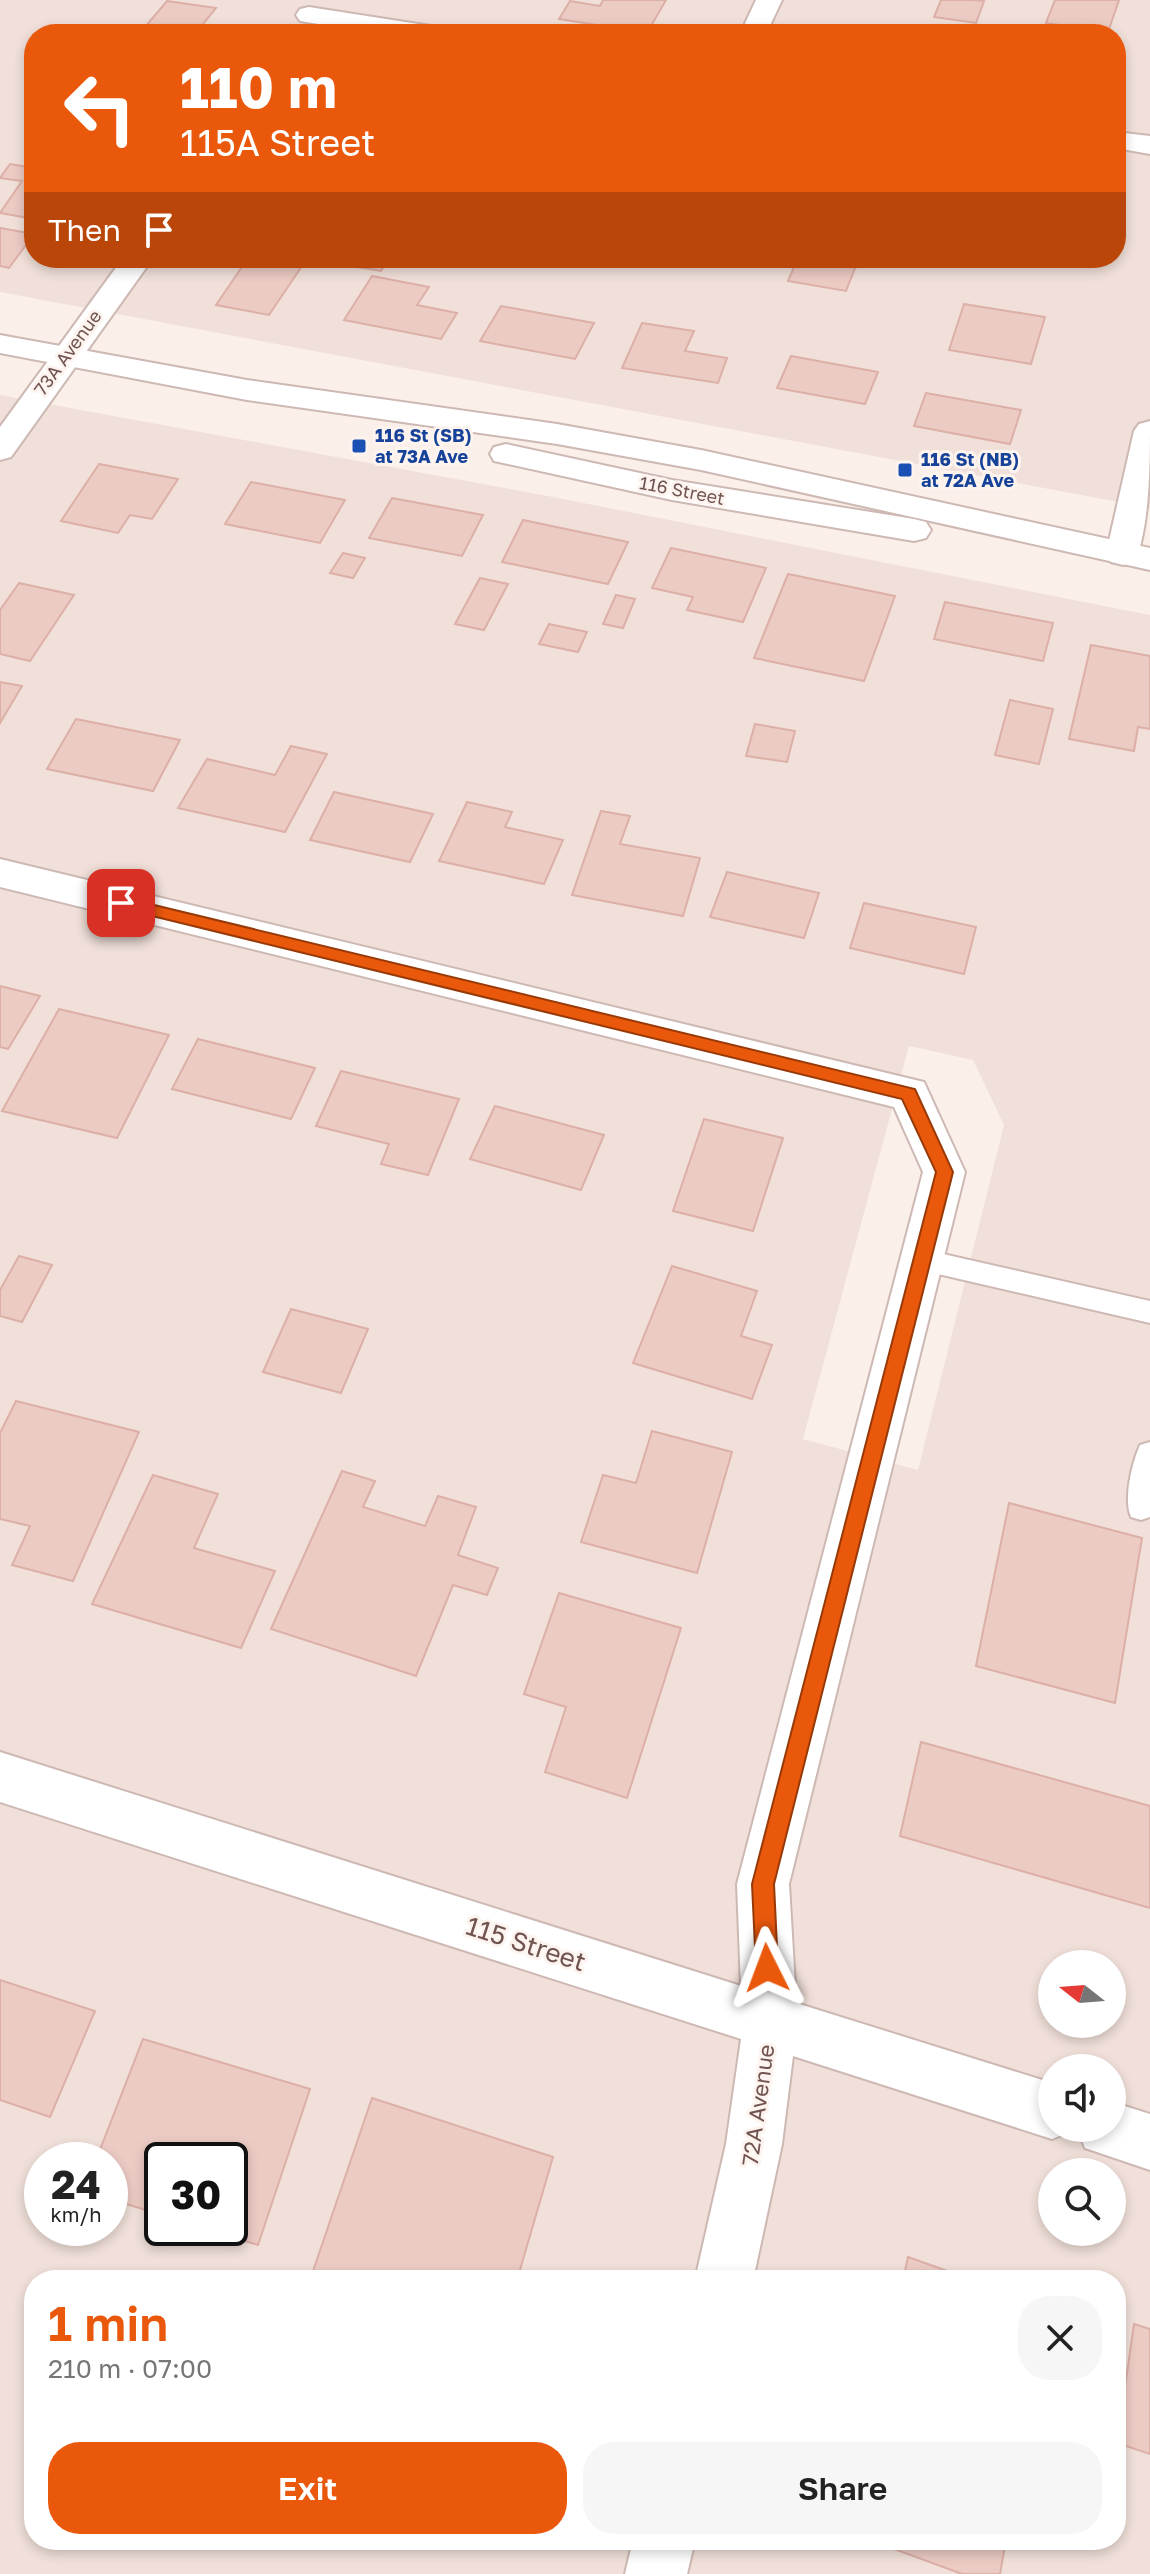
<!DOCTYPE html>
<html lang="en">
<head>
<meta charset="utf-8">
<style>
  :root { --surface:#fff; --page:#f6f6f6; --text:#222; --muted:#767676; --accent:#ea580c }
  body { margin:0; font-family:"Golos Text",sans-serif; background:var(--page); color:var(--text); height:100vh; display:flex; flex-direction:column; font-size:30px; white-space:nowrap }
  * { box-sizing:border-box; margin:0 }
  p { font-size:26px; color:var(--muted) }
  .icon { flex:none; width:44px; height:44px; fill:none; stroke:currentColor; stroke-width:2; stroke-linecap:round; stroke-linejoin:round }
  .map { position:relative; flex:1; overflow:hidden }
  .panel { position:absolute; left:24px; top:2270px; width:1102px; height:280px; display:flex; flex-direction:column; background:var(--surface); border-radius:32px; box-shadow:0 4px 12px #0003 }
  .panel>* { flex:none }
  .guide { position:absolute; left:24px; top:24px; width:1102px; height:244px; border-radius:32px; box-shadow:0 4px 12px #0003; background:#ea580c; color:#fff; overflow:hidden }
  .needle { width:52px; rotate:287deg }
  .fabs { position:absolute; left:1038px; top:1950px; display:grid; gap:16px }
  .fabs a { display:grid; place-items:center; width:88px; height:88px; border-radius:50%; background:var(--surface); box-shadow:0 4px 12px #0003; font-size:40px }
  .speed { position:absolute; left:24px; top:2142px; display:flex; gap:16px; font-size:40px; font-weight:700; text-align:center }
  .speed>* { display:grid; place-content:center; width:104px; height:104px; border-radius:50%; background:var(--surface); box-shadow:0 4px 12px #0003; line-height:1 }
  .speed small { font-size:20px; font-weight:400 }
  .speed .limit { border:4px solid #111; border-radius:12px; background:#fff; color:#111 }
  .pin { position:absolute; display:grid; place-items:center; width:68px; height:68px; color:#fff; margin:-34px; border-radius:16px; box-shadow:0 4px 12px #0006 }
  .me { position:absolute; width:88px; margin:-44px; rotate:357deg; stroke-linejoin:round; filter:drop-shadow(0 0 6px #0008) }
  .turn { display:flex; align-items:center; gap:28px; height:168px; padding:0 24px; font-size:36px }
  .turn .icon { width:104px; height:104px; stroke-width:2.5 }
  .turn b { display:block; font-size:56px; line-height:68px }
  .then { display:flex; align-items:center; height:76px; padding:0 24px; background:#0003; gap:16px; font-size:30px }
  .round { display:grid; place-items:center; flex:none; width:84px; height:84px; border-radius:32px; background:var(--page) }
  .headline { display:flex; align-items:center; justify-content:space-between; height:136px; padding:0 24px }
  h1 { font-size:48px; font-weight:600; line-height:60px; color:var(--accent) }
  .cta { display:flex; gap:16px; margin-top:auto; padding:16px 24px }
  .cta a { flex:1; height:92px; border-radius:32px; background:var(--accent); color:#fff; font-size:32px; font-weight:600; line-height:92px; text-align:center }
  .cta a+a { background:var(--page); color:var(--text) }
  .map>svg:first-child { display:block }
</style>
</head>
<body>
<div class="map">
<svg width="1150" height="2574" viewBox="0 0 1150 2574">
  <rect width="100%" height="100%" fill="#faf0e9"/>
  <g fill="#f1e0d9" fill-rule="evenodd">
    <path d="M0,0H1150V508L0,292ZM34,34H1116V258H34Z"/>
    <path d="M0,395L553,497L1150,615V2574H0ZM909,1046L973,1060L1004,1125L918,1470L803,1439ZM1052,1964H1112V2024H1052ZM1052,2068H1112V2128H1052ZM42,2160H110V2228H42ZM162,2160H230V2228H162ZM1052,2172H1112V2232H1052ZM34,2280H1116V2540H34Z"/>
  </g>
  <g fill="#eccbc4" stroke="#dcafa7" stroke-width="2">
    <polygon points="603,0 666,0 647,33 559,19 570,1 600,6"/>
    <polygon points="941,0 975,0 984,1 976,23 934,17"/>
    <polygon points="1055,0 1119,0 1108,32 1046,23"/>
    <polygon points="167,1 216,8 195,34 139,34"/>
    <polygon points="10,164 34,168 34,219 0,213 22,181 0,178"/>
    <polygon points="0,228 34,234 9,268 0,266"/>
    <polygon points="248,258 302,266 269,315 216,305"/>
    <polygon points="798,258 859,258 846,291 788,281"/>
    <polygon points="361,260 385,264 381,271 357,267"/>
    <polygon points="372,276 429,287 417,305 457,313 441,339 344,320"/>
    <polygon points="964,304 1045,317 1031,364 949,350"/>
    <polygon points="501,306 594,323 575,359 480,341"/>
    <polygon points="642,323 694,331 685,351 727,358 718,383 622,368"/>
    <polygon points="791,356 878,372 865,404 777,388"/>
    <polygon points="926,393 1021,410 1010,444 914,426"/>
    <polygon points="99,464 178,479 152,519 130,515 118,533 61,521"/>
    <polygon points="251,482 345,500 320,543 225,524"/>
    <polygon points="392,498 483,515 462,556 369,538"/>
    <polygon points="523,520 628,542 608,584 502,562"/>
    <polygon points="671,548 766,568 743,622 687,610 693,597 652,588"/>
    <polygon points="343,553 365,558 353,578 330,573"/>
    <polygon points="788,574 895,596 864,681 754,658"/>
    <polygon points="480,578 508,584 484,630 455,624"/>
    <polygon points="19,583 74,595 30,661 0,654 0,610"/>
    <polygon points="616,595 635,599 623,628 603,624"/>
    <polygon points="945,602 1053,623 1043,661 934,639"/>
    <polygon points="549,624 587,632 578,652 539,644"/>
    <polygon points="1091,645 1150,656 1150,729 1138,727 1134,751 1069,739"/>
    <polygon points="0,682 22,686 0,723"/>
    <polygon points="1010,700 1053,709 1039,764 995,755"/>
    <polygon points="76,719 180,740 153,791 47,769"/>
    <polygon points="755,724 795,731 787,762 746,756"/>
    <polygon points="291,746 327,754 285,832 178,808 207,759 275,775"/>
    <polygon points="334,792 433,814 410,862 310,840"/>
    <polygon points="467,802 512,812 505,827 563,840 544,884 439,861"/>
    <polygon points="601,811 630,816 620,844 700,858 683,916 572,895"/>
    <polygon points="727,872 819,893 804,938 710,917"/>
    <polygon points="864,903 976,927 964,974 850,948"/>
    <polygon points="0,986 40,996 8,1049 0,1047"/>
    <polygon points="59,1009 169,1035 117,1138 2,1111"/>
    <polygon points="198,1039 315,1068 291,1119 172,1089"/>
    <polygon points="341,1071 459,1099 428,1175 381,1164 389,1144 316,1126"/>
    <polygon points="495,1106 604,1135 581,1190 470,1159"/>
    <polygon points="704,1119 783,1138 753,1231 673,1211"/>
    <polygon points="19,1256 52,1265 22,1322 0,1316 0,1290"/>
    <polygon points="672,1266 757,1291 741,1336 772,1345 752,1399 633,1363"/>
    <polygon points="291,1309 368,1329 341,1393 263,1372"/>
    <polygon points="16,1401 139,1432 73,1581 12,1565 30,1526 0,1519 0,1433"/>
    <polygon points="652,1431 732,1452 697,1573 581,1542 603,1475 636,1483"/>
    <polygon points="342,1471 375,1481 363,1507 425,1526 438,1496 476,1507 458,1555 498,1568 487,1595 453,1585 416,1676 271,1629"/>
    <polygon points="153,1475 218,1494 194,1548 275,1571 241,1648 92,1604"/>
    <polygon points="1009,1503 1142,1538 1115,1703 976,1666"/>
    <polygon points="559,1593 681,1628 627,1798 545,1772 566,1707 524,1694"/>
    <polygon points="921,1742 1150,1806 1150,1908 900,1836"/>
    <polygon points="0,1980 95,2011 50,2117 0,2100"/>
    <polygon points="143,2039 310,2089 258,2245 204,2228 230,2228 230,2160 162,2160 162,2215 110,2199 110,2160 96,2160"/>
    <polygon points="372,2098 553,2157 517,2280 310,2280"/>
    <polygon points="908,2257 973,2280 903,2280"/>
    <polygon points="1134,2324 1150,2329 1150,2454 1117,2443"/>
    <polygon points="870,2540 1006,2540 1000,2574 962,2574"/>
  </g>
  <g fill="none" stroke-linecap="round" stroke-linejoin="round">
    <defs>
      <g id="service">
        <polygon points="921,1249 1150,1301 1150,1323 912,1268 908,1260 912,1252"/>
        <path d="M1150,1442V1517L1141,1520L1131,1517C1123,1499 1132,1463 1140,1445Z"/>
      </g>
      <g id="minor">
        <polygon points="756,0 782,0 766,34 740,34"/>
        <polygon points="309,7 431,26 440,28 444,34 380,34 300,21 296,15 300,9"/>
        <polygon points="1116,132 1150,136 1150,154 1116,148"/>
        <polygon points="123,258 153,258 11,457 0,460 0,427"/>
        <path d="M1150,421C1150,464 1150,524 1135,562L1123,565L1111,562L1106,554L1134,431L1139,424Z"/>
        <polygon points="0,859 924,1082 965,1172 789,1884 796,2003 1052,2083 1052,2128 1072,2131 1052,2139 793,2056 782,2144 753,2280 695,2280 726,2144 741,2039 0,1802 0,1752 741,1986 737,1884 923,1172 894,1107 0,887"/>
        <polygon points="1112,2102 1150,2114 1150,2170 1085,2148 1077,2128 1112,2128"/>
        <polygon points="633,2540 695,2540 687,2574 625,2574"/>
      </g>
      <g id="tertiary">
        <polygon points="0,335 247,380 557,424 701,450 1150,548 1150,570 701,470 557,444 247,400 0,353"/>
        <polygon points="506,444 672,480 914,519 926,522 931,530 926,538 914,541 672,500 494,461 490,454 494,447"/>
      </g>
    </defs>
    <use href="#service" stroke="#cdb8b3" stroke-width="4"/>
    <use href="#minor" stroke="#cdb8b3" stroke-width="4"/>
    <use href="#tertiary" stroke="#cdb8b3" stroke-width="4"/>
    <use href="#service" fill="#fff" fill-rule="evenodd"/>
    <use href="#minor" fill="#fff" fill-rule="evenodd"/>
    <use href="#tertiary" fill="#fff" fill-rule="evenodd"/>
  </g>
  <polygon fill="#ea580c" stroke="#983908" stroke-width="2" points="121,897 915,1089 953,1172 774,1884 778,1968 775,1975 767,1979 760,1975 756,1968 752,1884 936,1172 902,1099 115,907 113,903"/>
  <g fill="#1a4fb4" stroke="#fdf4ef" stroke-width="3">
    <rect x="351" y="438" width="16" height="16" rx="4"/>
    <rect x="897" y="462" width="16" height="16" rx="4"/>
  </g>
  <g text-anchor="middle" stroke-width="6" stroke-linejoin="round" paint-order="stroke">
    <g font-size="18" fill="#715450" stroke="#fdf4ef">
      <text transform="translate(68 353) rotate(-54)" y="6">73A Avenue</text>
      <text transform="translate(682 491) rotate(11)" y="6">116 Street</text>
    </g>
    <g font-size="18" font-weight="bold" fill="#164399" stroke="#fdf4ef" text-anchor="start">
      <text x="375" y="442">116 St (SB)<tspan x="375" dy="21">at 73A Ave</tspan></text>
      <text x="921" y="466">116 St (NB)<tspan x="921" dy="21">at 72A Ave</tspan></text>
    </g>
    <g font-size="22" fill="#715450" stroke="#fdf4ef">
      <text transform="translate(758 2105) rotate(-82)" y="8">72A Avenue</text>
    </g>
    <g font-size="26" fill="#715450" stroke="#fdf4ef">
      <text transform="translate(526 1944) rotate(18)" y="9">115 Street</text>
    </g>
  </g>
</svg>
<div class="fabs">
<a><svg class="needle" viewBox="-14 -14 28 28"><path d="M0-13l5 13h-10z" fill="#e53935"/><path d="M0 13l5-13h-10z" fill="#767676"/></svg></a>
<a><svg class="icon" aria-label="sound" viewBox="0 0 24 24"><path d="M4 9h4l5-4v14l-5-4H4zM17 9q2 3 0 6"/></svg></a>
<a><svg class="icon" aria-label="search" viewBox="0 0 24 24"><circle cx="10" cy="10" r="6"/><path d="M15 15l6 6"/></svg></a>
</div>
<div class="speed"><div>24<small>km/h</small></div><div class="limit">30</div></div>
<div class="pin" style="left:121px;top:903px;background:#d93025"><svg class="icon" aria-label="arrive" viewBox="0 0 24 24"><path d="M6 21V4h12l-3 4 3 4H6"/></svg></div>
<svg class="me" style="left:767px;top:1968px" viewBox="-20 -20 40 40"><path d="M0-17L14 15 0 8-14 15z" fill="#ea580c" stroke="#fff" stroke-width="4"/></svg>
<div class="guide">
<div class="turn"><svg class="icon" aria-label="left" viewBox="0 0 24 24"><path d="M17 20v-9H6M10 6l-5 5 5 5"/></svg><div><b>110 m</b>115A Street</div></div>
<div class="then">Then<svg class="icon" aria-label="arrive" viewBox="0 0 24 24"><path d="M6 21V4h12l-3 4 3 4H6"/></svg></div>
</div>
<section class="panel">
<div class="headline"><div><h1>1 min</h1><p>210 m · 07:00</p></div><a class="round"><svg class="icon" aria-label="close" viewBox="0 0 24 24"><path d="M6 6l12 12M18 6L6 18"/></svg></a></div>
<div class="cta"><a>Exit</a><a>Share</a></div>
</section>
</div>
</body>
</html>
